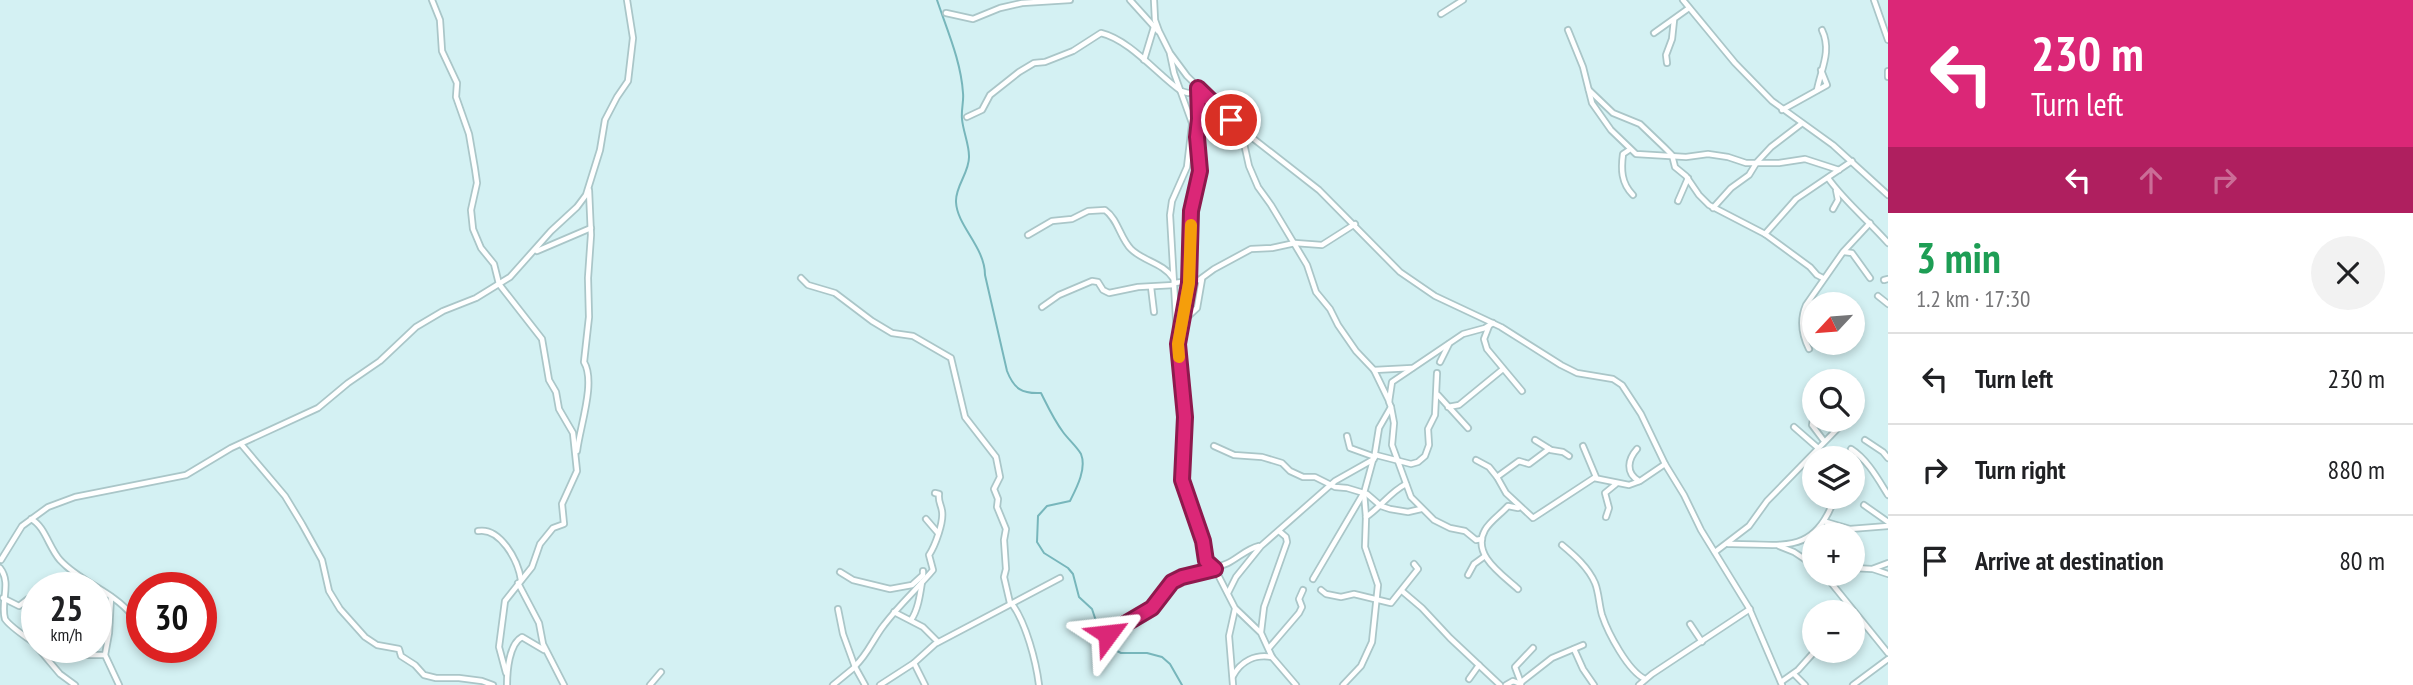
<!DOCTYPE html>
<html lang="en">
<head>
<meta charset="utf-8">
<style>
  :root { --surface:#fff; --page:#f2f2f2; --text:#202124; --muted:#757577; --line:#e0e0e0 }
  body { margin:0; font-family:"PT Sans Narrow",sans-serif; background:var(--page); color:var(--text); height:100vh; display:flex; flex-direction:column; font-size:26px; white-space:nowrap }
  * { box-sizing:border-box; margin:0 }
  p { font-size:23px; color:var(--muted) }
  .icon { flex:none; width:38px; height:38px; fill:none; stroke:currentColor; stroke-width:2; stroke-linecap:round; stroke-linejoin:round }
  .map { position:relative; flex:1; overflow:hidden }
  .drawer { display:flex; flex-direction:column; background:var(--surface); width:525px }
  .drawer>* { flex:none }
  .hud { background:#db2777; color:#fff; overflow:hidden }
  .needle { width:46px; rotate:244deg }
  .fabs { position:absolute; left:1802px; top:292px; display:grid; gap:14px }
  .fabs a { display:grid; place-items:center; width:63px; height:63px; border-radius:50%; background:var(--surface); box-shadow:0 4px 10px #0003; font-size:35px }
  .speed { position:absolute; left:21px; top:572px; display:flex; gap:14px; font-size:35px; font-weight:700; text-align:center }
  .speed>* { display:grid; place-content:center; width:91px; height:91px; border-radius:50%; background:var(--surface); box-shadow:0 4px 10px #0003; line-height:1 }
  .speed small { font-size:18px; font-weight:400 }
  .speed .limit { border:10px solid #d22; background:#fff; color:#111 }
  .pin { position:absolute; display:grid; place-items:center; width:60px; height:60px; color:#fff; margin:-30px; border:4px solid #fff; border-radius:50%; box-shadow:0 2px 7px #0007 }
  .me { position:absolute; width:77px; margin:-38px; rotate:60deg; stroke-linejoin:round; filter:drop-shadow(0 0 5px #0008) }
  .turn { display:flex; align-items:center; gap:24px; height:147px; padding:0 28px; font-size:32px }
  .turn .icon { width:91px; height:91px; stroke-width:2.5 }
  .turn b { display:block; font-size:49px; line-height:60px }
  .lanes { display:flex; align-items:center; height:66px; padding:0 28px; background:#0003; justify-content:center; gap:35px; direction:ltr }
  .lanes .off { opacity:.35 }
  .round { display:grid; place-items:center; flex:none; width:74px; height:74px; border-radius:37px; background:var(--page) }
  .overview { display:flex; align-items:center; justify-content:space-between; height:119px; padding:0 28px }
  h1 { font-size:42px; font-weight:600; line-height:52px; color:#1e9e55 }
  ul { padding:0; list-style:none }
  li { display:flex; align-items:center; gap:21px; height:91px; padding:0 28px; border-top:2px solid var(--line) }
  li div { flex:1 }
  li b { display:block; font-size:26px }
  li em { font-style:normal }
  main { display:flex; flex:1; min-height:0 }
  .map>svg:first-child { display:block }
</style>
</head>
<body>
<main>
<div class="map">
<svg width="1888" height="685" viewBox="0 0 1888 685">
  <rect width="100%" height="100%" fill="#d4f1f3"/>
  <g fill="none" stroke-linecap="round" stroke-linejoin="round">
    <path stroke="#77b6bb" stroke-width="2" d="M937,0C947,30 961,61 963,93C964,101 961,110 962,119C963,131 969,144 969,156C970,172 955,186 956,202C957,226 985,247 985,275L1007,371C1014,389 1022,394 1041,393C1048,407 1054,420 1063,432C1068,439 1077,447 1081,454C1087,469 1076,489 1070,501L1047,506L1038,516L1037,542L1044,553L1068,568L1073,574L1079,597L1092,609L1102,639L1111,648L1121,653H1147L1162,657L1170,664L1182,685"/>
    <defs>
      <g id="minor">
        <polyline points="432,0 440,20 442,51 457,83 456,97 469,134 475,169 477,183 471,210 473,229 481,248 494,264 499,284"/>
        <polyline points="1130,0 1158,31"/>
        <polyline points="1154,0 1155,20 1159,31 1170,53 1187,76 1241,129 1319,190 1400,272 1435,296 1501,327 1561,365 1577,373 1613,379 1622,385 1641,414 1665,464 1684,495 1701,530 1749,608 1782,685"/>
        <polyline points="1683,0 1735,63 1772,101 1833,145 1888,195"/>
        <polyline points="1874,0 1888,40"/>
        <polyline points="946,13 973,19 1000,8 1022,3 1070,0"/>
        <polyline points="1441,14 1463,0"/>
        <polyline points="1568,30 1583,67 1592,103 1611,130 1636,154 1686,157 1708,154 1728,157 1746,163 1779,163 1805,159 1839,170"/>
        <polyline points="1654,33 1689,8"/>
        <polyline points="1170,54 1174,73 1197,137 1201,158 1198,190 1190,218 1191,259 1187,305 1178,344 1186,417 1182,480 1203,541 1206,561 1215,569 1235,608 1261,633 1272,657 1296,685"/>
        <polyline points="1144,60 1154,27"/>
        <polyline points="1667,63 1666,55 1672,39 1674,20"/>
        <polyline points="1888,71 1888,77"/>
        <polyline points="1589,90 1613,113 1640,124 1664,147 1672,155 1675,167 1686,176 1699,195 1709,205 1765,234 1810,267 1817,275 1823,278"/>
        <path d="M1817,90C1821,69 1832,51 1822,30"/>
        <polyline points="1197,92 1199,119 1197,135"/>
        <polyline points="1782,110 1827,85 1821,70"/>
        <path d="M967,117L982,110L990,95L1019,72L1034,63L1045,62L1073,51L1101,33C1130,40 1157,74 1181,91L1188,93L1197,92"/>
        <polyline points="1241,130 1249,166 1258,187 1271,205 1307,265 1316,292 1330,309 1338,325 1356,351 1374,370 1389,401"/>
        <path d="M1629,150L1623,154C1621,169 1621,183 1633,195"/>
        <path d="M1828,178C1845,202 1869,221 1888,243"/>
        <polyline points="1678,201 1688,178"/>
        <polyline points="1713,208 1731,188 1749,175 1757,162 1771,147 1801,124"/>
        <polyline points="1833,209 1838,200 1836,190"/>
        <polyline points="1765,234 1796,199 1852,161"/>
        <path d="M1028,235L1052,221L1072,219L1088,211L1105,210C1118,219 1120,238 1131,249C1143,261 1163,263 1173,278"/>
        <polyline points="537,251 591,228"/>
        <polyline points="1844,252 1852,253 1870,278"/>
        <polyline points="801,278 808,285 835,293 872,321 892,333 913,336 951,358 965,417 996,457 1000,477 994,489 998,499 997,507 1006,529 1004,540 1006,569 1004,577 1010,603"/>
        <polyline points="1884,280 1888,279"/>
        <polyline points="1174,283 1199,280 1214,269 1251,249 1272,248 1295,243 1322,245 1355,224"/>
        <polyline points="499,284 542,339 549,380 556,392 559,409 573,433 577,471 562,504 564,524 553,528 540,544 532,567 505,601 499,647 506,673"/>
        <polyline points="1151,287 1154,312"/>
        <polyline points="1878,296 1888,304"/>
        <polyline points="1042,307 1059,295 1092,281 1098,282 1103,290 1109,293 1138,287 1174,285"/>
        <polyline points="1804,318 1815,330"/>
        <polyline points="1183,321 1197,308 1202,279"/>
        <polyline points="1489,326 1484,339 1487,349 1522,391"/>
        <polyline points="1177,336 1170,215 1172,201 1187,167 1192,125"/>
        <path d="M1809,349C1802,335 1800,319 1806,305L1843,252L1870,223"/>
        <polyline points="1440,362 1449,344"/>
        <polyline points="1374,370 1412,368"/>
        <polyline points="1438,395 1468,428"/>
        <polyline points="1813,399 1815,400"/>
        <polyline points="1391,407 1394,423 1392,445 1411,497 1434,520 1450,528 1465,531 1476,540 1482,539"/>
        <polyline points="1448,407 1459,405 1503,369"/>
        <polyline points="1815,410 1812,425 1824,441"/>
        <polyline points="1853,413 1855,411"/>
        <polyline points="1794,427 1818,448"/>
        <polyline points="1347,436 1350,448 1375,457"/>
        <polyline points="1535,440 1551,450 1563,452 1569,456"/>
        <polyline points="1865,440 1883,452 1888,458"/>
        <polyline points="241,444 285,496 302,524 322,560 329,591 340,609 365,637 377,645 399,649 401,656 415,665 424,675 436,678 459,678 482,681 493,685"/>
        <polyline points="1214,446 1234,455 1262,457 1282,463 1290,471 1303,477 1315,477 1335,487 1347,488 1367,494 1381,506 1390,509 1408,512 1421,509"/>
        <polyline points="1583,446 1596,477"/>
        <polyline points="1549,449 1529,464 1519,461 1497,477 1506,493 1533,518 1594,478 1629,485 1640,481 1665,464"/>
        <path d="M1637,449C1628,459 1625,473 1639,481"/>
        <path d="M1851,449C1867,459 1878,479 1888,495"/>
        <path d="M577,451C580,426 596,382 584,362L589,317L588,278L591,235L589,190"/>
        <polyline points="1376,455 1411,464 1418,462 1425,456 1429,445 1428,429 1435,415 1437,373"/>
        <polyline points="1476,460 1489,467 1497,477"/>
        <polyline points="1864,505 1888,522"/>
        <path d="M1518,508L1508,506C1501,514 1490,521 1485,530C1471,555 1503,575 1518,589"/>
        <path d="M1366,517C1381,507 1390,492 1406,484"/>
        <polyline points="1606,517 1609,508 1605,493 1616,484"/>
        <path d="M31,519C45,526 49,548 60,560C80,582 112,591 131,614"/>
        <polyline points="926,519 938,533"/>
        <polyline points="1826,522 1850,529 1888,526"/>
        <path d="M478,531C500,527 518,560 521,580"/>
        <path d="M1728,544C1780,543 1814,558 1835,497"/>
        <path d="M1562,545C1574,555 1588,567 1595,583C1599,593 1599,605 1602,615C1608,633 1628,671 1645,679"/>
        <polyline points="1779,546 1794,552 1815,566"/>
        <polyline points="1715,552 1749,526 1767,501 1846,420"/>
        <polyline points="1,560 22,526 48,507 75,497 186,475 231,448 318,408 348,383 380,361 416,327 443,311 476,298 510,277 551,231 577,207 586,195 600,150 605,120 617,97 628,81 633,38 627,0"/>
        <path d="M1214,567C1232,566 1242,550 1259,546"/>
        <path d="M0,568C12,583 0,602 5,619C10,627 29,639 37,645"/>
        <polyline points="1853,568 1872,569 1888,563"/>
        <polyline points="1873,569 1888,574"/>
        <polyline points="840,572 853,580 890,589 912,585 923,575 923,571"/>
        <polyline points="1824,574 1888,653"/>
        <polyline points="1468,575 1474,564 1485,556"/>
        <polyline points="1313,579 1363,494"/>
        <polyline points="518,583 539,623 543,644 564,685"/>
        <polyline points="1321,590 1326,594 1341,597 1354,594 1391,603 1418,569 1414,564"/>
        <polyline points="1402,591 1422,608 1450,638 1500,685"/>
        <polyline points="1228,593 1236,577 1261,546 1335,481 1374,459 1379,428 1391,407 1389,402 1392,382 1463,334 1485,328 1493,323"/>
        <polyline points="111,597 109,633 105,655 119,685"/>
        <polyline points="3,598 19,606 28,599 37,607"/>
        <path d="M1012,604C1026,623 1036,661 1039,685"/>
        <polyline points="838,609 843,634 855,667 865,685"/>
        <polyline points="894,612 923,627 938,642"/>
        <path d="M911,620C918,610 920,595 922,582"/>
        <polyline points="1690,624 1702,642"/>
        <polyline points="1261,632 1264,607 1287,542 1286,537 1279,531"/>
        <polyline points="1108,634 1149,610 1175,580 1214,569"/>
        <polyline points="38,648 60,674 75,685"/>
        <polyline points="42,648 60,655 105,655"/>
        <polyline points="1269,648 1299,613 1302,607 1299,599 1303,590"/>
        <polyline points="1574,649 1583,669 1594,685"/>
        <polyline points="914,663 925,685"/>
        <path d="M855,666C868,654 873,639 884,625C899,605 917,589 933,570L929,555C935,546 944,522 942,511C941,504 938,502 939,494L935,493"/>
        <polyline points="1794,674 1805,685"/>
        <path d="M1233,676C1241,661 1255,654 1272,657"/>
        <polyline points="1469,679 1479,665"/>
        <polyline points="1781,682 1798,670 1815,651"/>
        <polyline points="1520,683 1552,658 1583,645"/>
        <polyline points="1521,683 1515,667 1533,648"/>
        <path d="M507,685C507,671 509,644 522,637L544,650"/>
        <polyline points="650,685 661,672"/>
        <polyline points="833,685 855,667"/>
        <polyline points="880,685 914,663 935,644 1060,578"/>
        <polyline points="1233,685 1229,636 1235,609"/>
        <polyline points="1343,685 1361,666 1372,642 1378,585 1365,547 1366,517 1364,493 1373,460"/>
        <polyline points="1506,685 1513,681 1521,684"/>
        <polyline points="1639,685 1652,674 1750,609"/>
        <polyline points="1853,685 1888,659"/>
      </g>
    </defs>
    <use href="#minor" stroke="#aac6c8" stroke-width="8"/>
    <use href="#minor" stroke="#fff" stroke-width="4.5"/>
  </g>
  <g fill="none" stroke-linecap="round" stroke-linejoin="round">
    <defs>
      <polyline id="route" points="1108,634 1152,608 1172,582 1182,577 1215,569 1206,561 1203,541 1182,480 1185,417 1178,344 1189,283 1191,211 1200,171 1197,137 1199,119 1198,88 1231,120"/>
    </defs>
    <use href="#route" stroke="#8e194d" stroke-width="18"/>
    <use href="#route" stroke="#db2777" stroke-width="12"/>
    <polyline stroke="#f59e0b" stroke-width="12" points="1179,357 1178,344 1189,283 1191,225"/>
  </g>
</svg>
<div class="fabs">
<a><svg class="needle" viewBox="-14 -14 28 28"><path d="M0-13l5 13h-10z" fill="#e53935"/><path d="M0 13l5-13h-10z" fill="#757577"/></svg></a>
<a><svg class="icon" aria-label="search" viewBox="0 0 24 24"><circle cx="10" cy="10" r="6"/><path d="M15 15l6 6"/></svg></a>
<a><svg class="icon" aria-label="layers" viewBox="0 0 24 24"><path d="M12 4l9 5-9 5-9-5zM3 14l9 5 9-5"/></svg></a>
<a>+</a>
<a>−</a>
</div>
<div class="speed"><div>25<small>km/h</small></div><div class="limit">30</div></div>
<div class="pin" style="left:1231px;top:120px;background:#d93025"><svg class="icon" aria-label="arrive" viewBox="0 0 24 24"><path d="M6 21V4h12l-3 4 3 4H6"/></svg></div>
<svg class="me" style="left:1108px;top:634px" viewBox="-20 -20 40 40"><path d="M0-17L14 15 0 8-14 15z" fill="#db2777" stroke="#fff" stroke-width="4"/></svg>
</div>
<section class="drawer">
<div class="hud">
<div class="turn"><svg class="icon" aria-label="left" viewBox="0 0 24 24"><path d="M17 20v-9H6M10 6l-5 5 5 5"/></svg><div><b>230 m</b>Turn left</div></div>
<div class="lanes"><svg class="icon" aria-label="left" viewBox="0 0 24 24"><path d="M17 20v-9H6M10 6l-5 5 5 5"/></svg><svg class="icon off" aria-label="ahead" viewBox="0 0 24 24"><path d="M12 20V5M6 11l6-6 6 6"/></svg><svg class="icon off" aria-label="right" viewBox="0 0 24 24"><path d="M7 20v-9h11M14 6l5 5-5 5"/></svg></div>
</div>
<div class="overview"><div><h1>3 min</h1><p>1.2 km · 17:30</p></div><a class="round"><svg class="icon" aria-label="close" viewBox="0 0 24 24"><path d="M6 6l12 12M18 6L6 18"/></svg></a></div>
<ul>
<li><svg class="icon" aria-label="left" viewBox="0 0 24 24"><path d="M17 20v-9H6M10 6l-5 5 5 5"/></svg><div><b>Turn left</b></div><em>230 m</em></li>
<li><svg class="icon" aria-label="right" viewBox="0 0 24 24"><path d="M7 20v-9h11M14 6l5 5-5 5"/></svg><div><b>Turn right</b></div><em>880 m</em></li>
<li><svg class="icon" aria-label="arrive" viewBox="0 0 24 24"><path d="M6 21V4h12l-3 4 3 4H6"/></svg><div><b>Arrive at destination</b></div><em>80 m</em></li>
</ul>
</section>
</main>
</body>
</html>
